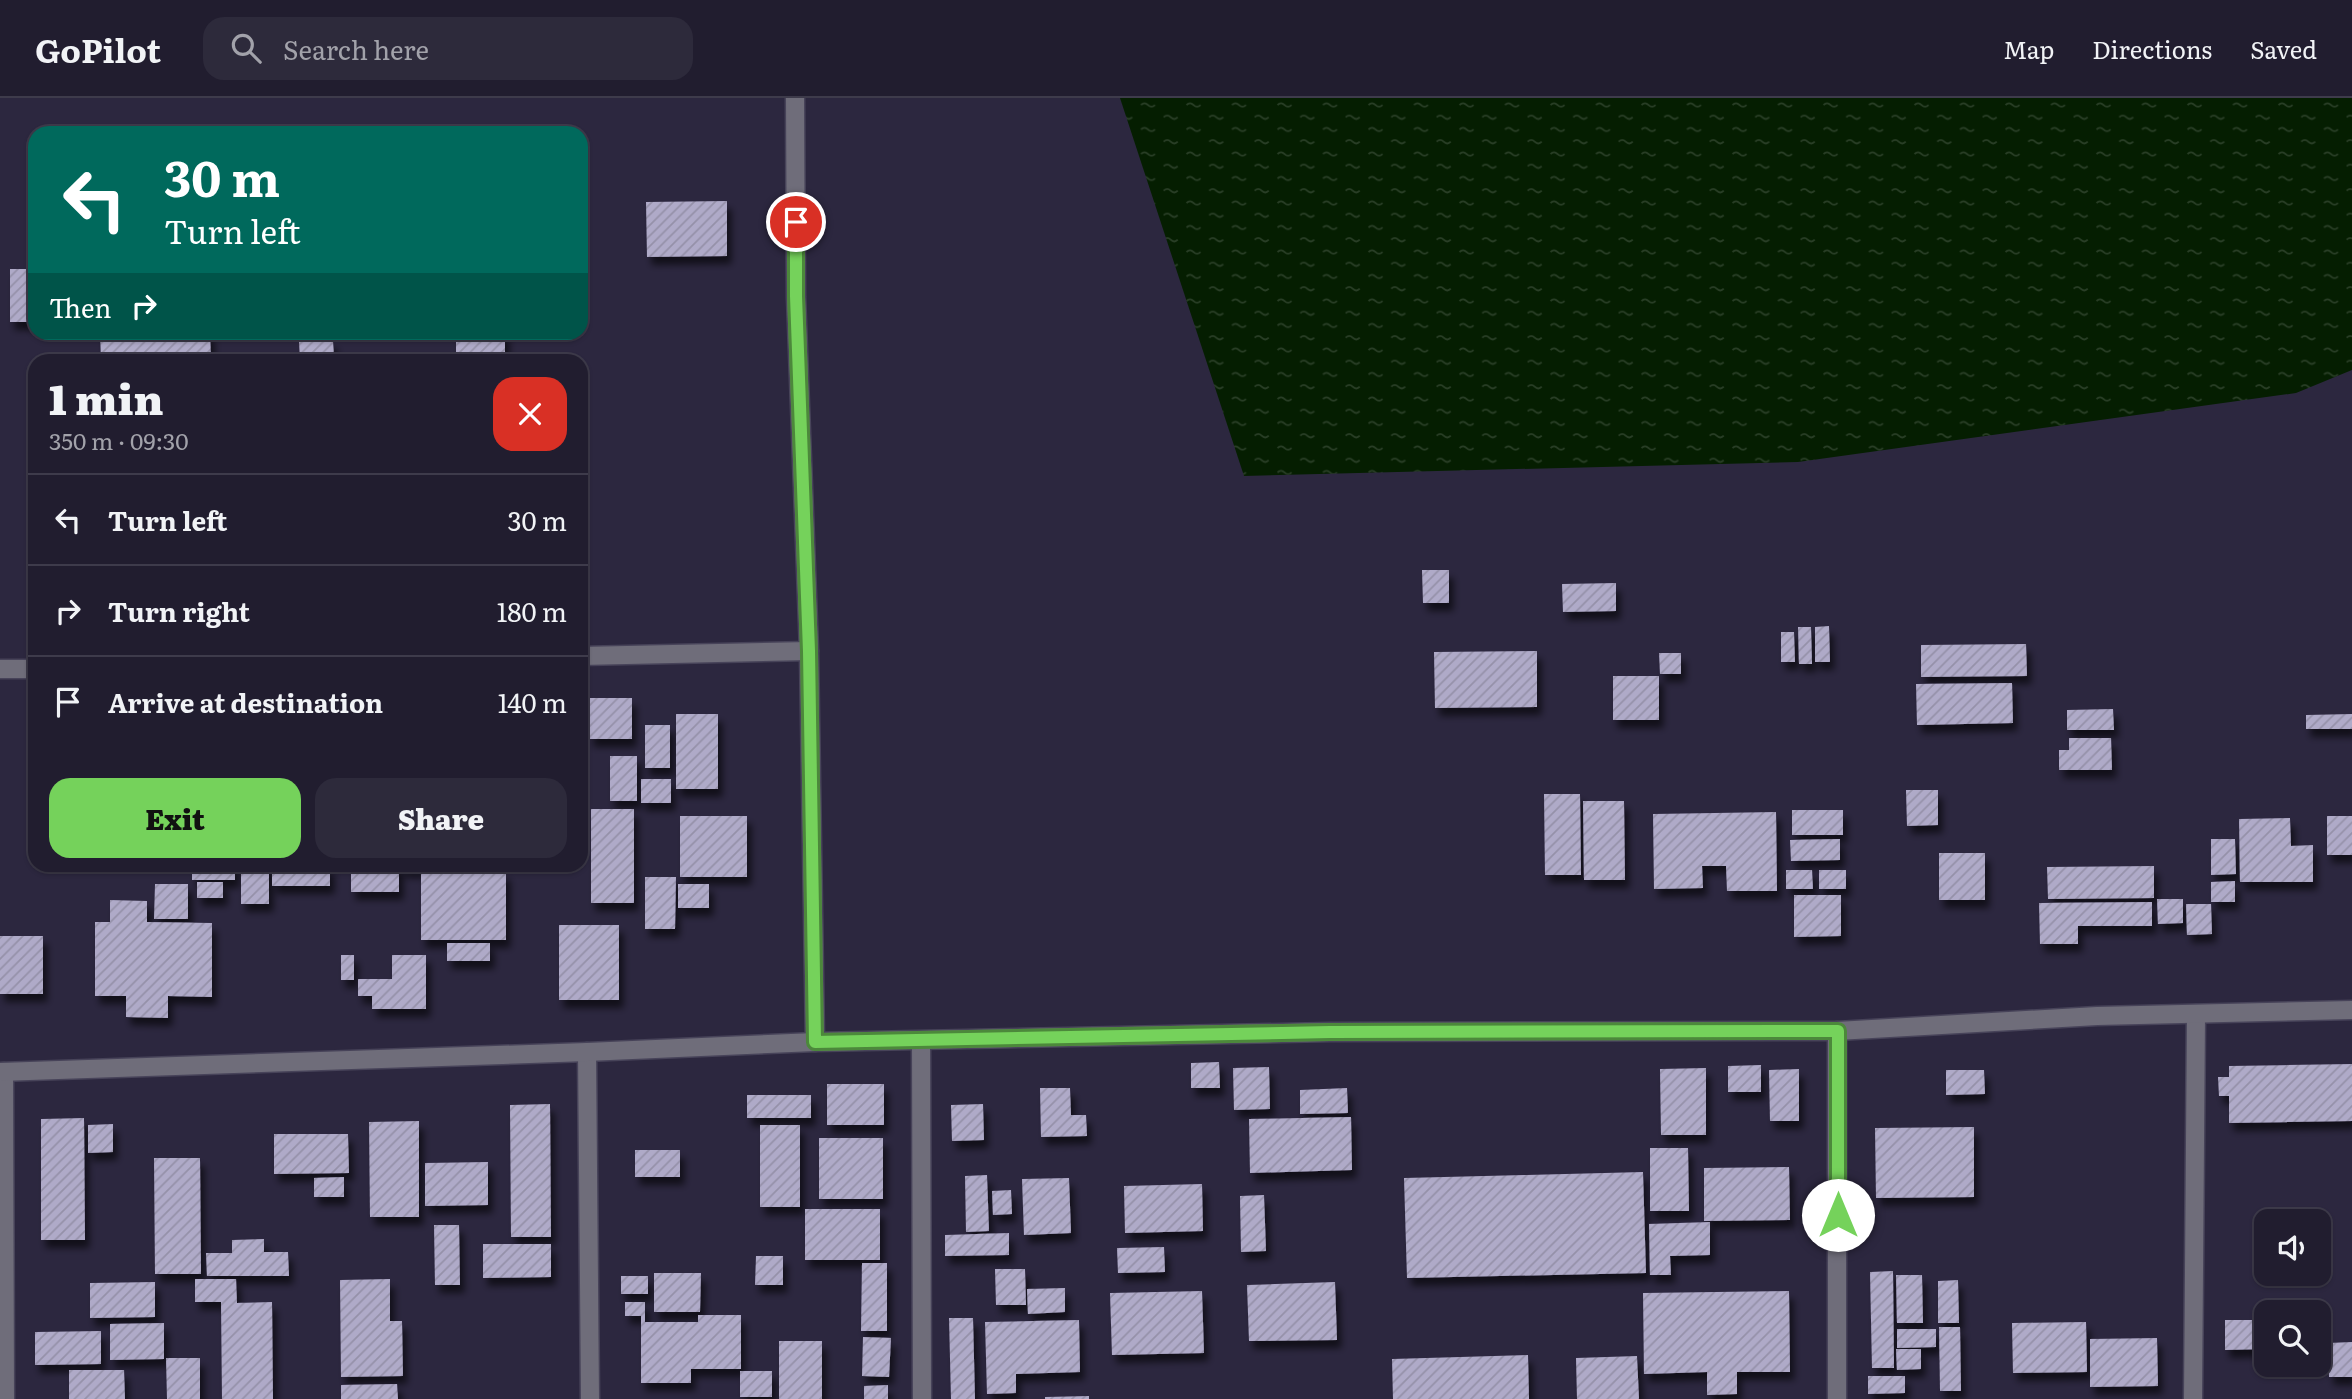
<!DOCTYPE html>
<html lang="en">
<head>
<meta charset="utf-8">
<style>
  :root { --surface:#211d2f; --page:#2d2a3b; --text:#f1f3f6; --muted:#a2a2aa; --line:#3e3b4b; --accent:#75d25b }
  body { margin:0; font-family:Literata,serif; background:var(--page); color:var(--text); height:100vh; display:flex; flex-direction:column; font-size:26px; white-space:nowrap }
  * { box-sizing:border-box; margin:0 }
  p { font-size:23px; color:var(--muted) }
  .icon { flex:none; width:38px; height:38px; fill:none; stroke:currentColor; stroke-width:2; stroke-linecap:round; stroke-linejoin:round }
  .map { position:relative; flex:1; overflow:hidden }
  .drawer { position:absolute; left:28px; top:256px; width:560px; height:518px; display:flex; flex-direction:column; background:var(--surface); border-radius:21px; box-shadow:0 2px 5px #0004,0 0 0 2px var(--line) }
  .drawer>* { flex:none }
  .top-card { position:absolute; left:28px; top:28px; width:560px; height:214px; border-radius:21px; box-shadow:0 2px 5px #0004,0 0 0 2px var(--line); background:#00695c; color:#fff; overflow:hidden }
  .fabs { position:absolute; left:2254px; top:1111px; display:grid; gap:14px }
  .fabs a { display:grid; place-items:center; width:77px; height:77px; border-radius:14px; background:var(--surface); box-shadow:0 2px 5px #0004,0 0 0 2px var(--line); font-size:35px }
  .pin { position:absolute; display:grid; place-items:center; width:60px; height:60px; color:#fff; margin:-30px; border:4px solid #fff; border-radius:50%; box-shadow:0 2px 7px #0007 }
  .me { position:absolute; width:77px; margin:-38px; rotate:0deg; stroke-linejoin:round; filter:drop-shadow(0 0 5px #0008) }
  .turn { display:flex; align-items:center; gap:24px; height:147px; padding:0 21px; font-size:32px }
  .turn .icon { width:91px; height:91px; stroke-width:2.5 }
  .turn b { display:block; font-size:49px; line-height:60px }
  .then { display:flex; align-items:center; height:66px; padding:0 21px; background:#0003; gap:14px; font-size:26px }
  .round { display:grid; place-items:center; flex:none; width:74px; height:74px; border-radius:21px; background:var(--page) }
  .headline { display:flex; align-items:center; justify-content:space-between; height:119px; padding:0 21px }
  h1 { font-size:42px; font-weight:800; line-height:52px }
  .primary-button { display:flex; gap:14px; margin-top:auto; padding:14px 21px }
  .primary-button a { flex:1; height:80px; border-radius:21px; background:var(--accent); color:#111; font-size:28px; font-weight:800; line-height:80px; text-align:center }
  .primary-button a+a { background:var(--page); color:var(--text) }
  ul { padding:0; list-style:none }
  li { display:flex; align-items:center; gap:21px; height:91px; padding:0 21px; border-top:2px solid var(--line) }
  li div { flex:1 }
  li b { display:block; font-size:26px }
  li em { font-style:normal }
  header { display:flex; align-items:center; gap:42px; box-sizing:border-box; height:98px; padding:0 35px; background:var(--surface); border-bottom:2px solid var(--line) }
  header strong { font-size:33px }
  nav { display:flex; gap:38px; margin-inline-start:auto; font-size:24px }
  .search { width:490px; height:63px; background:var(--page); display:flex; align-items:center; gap:18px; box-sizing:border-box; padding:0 24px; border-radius:21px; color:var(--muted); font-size:26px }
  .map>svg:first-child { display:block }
</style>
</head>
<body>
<header>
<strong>GoPilot</strong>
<div class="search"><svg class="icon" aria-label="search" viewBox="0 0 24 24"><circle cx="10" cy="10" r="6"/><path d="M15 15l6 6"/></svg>Search here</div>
<nav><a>Map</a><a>Directions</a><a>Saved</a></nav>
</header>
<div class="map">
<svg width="2352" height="1301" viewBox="0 0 2352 1301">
  <defs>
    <pattern id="water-ripples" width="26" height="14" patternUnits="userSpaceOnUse" patternTransform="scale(1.75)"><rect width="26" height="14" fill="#051e01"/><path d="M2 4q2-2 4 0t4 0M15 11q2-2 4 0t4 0" fill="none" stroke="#2a3f27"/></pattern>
    <pattern id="building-hatch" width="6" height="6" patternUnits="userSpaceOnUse" patternTransform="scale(1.75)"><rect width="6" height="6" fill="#afaac8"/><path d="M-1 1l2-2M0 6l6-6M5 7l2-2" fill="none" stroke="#9591a9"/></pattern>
    <filter id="shadow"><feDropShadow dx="4.5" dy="8" stdDeviation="3.5" flood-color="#0009"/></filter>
  </defs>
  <rect width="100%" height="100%" fill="#2c273f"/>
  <polygon fill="url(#water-ripples)" points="1120,0 2352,0 2352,272 2296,295 1798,364 1244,378"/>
  <g fill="url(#building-hatch)" filter="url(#shadow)">
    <polygon points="727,103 727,158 647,159 646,104"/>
    <rect x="10" y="171" width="25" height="53"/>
    <polygon points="100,234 210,234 211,262 101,262"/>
    <polygon points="456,234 505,234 505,255 548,254 549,262 300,262 299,244 333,243 334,258 456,256"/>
    <polygon points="1422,472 1449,472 1449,505 1423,505"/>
    <polygon points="1616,485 1616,513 1563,514 1562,486"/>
    <polygon points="1829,528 1830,564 1815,564 1815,529"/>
    <polygon points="1798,529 1811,529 1812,566 1799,566"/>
    <polygon points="1781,534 1794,534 1795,564 1781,564"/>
    <polygon points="2026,546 2027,578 1921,579 1921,547"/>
    <polygon points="1537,553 1537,609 1435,610 1434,554"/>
    <polygon points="1659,555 1681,555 1681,576 1660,576"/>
    <rect x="1613" y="578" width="46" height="44"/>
    <polygon points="2012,585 2013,625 1917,627 1916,586"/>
    <rect x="589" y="600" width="43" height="41"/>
    <polygon points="2113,611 2114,632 2067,632 2067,612"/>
    <rect x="676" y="616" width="42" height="75"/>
    <polygon points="2352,616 2352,631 2306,631 2306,617"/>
    <rect x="645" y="627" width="25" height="43"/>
    <polygon points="2069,640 2111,640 2112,672 2059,672 2059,652 2069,652"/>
    <rect x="610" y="658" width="27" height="45"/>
    <rect x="641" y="681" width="30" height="24"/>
    <polygon points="1906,692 1938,692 1938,727 1907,728"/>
    <polygon points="1544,696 1580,696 1581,777 1545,777"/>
    <polygon points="1583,703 1624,703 1625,782 1584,782"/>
    <rect x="591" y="711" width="43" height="94"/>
    <rect x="1792" y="712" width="51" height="25"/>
    <polygon points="1776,714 1777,793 1727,793 1726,768 1702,768 1703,790 1654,791 1653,716"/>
    <rect x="680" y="718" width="67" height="61"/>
    <rect x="2327" y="718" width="25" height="39"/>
    <polygon points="2290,720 2291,748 2313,747 2313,784 2240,784 2239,721"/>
    <polygon points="1840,741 1840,762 1791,763 1790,742"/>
    <polygon points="2211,741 2235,741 2236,776 2211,777"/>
    <rect x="1939" y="755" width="46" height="47"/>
    <rect x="192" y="766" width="43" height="16"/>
    <rect x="241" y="766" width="28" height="40"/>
    <rect x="351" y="766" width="48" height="28"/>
    <rect x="401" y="766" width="23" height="6"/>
    <rect x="272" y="768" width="58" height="20"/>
    <polygon points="2154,768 2154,800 2048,801 2047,769"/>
    <polygon points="1786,772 1812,772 1813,791 1786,791"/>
    <rect x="1819" y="772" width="27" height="19"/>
    <polygon points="421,773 506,774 506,842 421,842"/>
    <polygon points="645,779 676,779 675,831 645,831"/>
    <polygon points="2235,783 2235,804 2211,804 2211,784"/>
    <rect x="197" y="784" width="26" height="16"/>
    <polygon points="155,786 188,786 188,821 154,821"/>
    <rect x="678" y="786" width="31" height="24"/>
    <polygon points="1794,797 1841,797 1841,838 1794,839"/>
    <polygon points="2157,801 2183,801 2183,825 2158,826"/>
    <polygon points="110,802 147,803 147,824 212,825 212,899 168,898 168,920 126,919 126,898 95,898 95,824 110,824"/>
    <polygon points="2152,804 2152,828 2078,828 2078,846 2040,846 2039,805"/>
    <polygon points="2186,806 2211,806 2212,836 2187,837"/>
    <rect x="559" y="827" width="60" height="75"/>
    <rect x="0" y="838" width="43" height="58"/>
    <rect x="447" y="845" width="43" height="18"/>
    <rect x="341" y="857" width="13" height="25"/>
    <polygon points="392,857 426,857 426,911 372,911 372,898 358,898 358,881 392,881"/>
    <polygon points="1219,964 1220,990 1191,990 1191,965"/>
    <polygon points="2352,966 2352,1023 2229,1025 2229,998 2219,998 2218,979 2229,979 2229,968"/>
    <polygon points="1761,967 1761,994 1728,994 1728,968"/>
    <polygon points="1269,969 1270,1011 1234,1012 1233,970"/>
    <polygon points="1706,970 1706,1037 1661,1037 1660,971"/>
    <polygon points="1799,971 1799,1023 1770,1023 1769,972"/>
    <polygon points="1946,972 1984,972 1985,996 1946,997"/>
    <rect x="827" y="986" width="57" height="41"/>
    <polygon points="1040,990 1070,990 1071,1017 1086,1017 1087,1038 1041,1039"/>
    <polygon points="1347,990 1348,1015 1300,1016 1300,992"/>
    <rect x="747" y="997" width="64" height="23"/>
    <polygon points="550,1006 551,1139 511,1139 510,1007"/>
    <polygon points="983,1006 984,1042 952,1043 951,1007"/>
    <polygon points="1351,1019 1352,1072 1250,1075 1249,1021"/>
    <polygon points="84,1020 85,1142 41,1142 41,1021"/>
    <polygon points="419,1023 419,1119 370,1119 369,1024"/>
    <polygon points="113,1026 113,1054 88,1055 88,1027"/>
    <rect x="760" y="1027" width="40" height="82"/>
    <polygon points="1974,1029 1974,1099 1876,1100 1875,1030"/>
    <polygon points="274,1036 348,1036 349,1075 274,1076"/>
    <rect x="819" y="1040" width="64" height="61"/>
    <polygon points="1650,1050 1688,1050 1689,1113 1650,1113"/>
    <rect x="635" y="1052" width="45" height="27"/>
    <polygon points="154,1060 200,1060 201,1176 155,1176"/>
    <polygon points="488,1064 488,1107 425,1108 425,1065"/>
    <polygon points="1789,1069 1790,1122 1704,1123 1704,1070"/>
    <polygon points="1643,1074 1646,1175 1407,1180 1404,1080"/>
    <polygon points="987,1077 989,1133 966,1134 965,1078"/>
    <polygon points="344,1079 344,1099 314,1099 314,1080"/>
    <polygon points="1069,1080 1071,1135 1024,1137 1022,1081"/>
    <polygon points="1202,1086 1203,1133 1125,1135 1124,1088"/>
    <polygon points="1011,1092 1012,1116 993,1117 992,1093"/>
    <polygon points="1264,1097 1266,1153 1241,1154 1240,1098"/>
    <rect x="805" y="1111" width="75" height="51"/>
    <polygon points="1710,1124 1710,1157 1670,1158 1671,1177 1650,1177 1649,1126"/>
    <polygon points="434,1127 459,1127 460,1187 435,1187"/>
    <polygon points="1009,1135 1009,1157 945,1158 945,1137"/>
    <polygon points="264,1141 264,1154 288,1154 289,1178 207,1178 206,1155 232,1155 232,1142"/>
    <polygon points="483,1146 551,1146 551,1179 483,1180"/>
    <polygon points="1164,1149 1165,1174 1118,1175 1117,1150"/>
    <polygon points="756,1158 783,1158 783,1187 755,1187"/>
    <polygon points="862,1165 887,1165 887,1233 861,1233"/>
    <polygon points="995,1171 1025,1171 1026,1207 996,1207"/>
    <polygon points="1893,1173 1894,1270 1872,1270 1870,1174"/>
    <polygon points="654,1175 701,1175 700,1214 654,1214"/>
    <polygon points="1896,1177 1922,1177 1923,1225 1897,1225"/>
    <rect x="621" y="1178" width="27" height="18"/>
    <polygon points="195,1181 236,1181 237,1205 272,1204 273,1301 222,1301 221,1204 195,1204"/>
    <polygon points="390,1181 390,1223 402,1223 403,1278 341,1279 340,1182"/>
    <polygon points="1958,1182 1959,1225 1938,1225 1938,1183"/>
    <polygon points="155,1184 155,1219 90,1220 90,1185"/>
    <polygon points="1335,1184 1337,1242 1249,1243 1247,1187"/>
    <polygon points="1065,1190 1065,1214 1028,1216 1027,1191"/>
    <polygon points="1202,1193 1204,1255 1112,1257 1110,1195"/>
    <polygon points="1789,1193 1790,1274 1737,1274 1737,1296 1707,1297 1707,1274 1644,1276 1643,1195"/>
    <polygon points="625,1204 645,1204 645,1224 698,1224 698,1217 741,1217 741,1271 691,1271 691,1285 641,1285 641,1218 625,1218"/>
    <polygon points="949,1220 973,1220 975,1301 951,1301"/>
    <polygon points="1079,1222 1080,1274 1016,1276 1016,1295 987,1296 985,1224"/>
    <polygon points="2225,1222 2266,1222 2266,1251 2225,1252"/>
    <polygon points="2086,1224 2087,1274 2013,1275 2012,1225"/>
    <polygon points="164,1225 164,1261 110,1262 110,1226"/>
    <polygon points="1939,1229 1960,1229 1961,1293 1940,1293"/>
    <polygon points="1897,1231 1936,1231 1936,1249 1897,1250"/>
    <polygon points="101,1233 101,1266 35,1267 35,1234"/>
    <polygon points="863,1239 891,1240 889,1279 862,1278"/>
    <polygon points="2157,1240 2158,1288 2090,1289 2090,1241"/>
    <rect x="779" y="1243" width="43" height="58"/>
    <polygon points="2352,1244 2352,1279 2329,1279 2328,1245"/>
    <polygon points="1896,1251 1921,1251 1921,1271 1897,1272"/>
    <polygon points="1528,1257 1529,1301 1393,1301 1392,1261"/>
    <polygon points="1637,1258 1639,1301 1577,1301 1576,1260"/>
    <polygon points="166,1260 200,1260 200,1301 167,1301"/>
    <polygon points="69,1272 124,1272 125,1301 69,1301"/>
    <rect x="740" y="1273" width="32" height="26"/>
    <polygon points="1868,1278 1905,1278 1905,1295 1868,1296"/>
    <polygon points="397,1286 398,1301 341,1301 341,1287"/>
    <polygon points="888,1287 888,1301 864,1301 864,1288"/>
    <polygon points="1089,1298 1089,1301 1045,1301 1045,1299"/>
  </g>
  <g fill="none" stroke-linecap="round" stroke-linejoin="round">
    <defs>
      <g id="minor">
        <polyline points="581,558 809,553"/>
        <polyline points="0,571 35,571"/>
        <polyline points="1837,933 1837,1301"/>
        <polyline points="921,943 922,1301"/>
        <polyline points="587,954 590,1301"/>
        <polyline points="4,974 5,1301"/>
        <polyline points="2193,1301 2196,916"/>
      </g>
      <g id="tertiary">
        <polyline points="795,0 796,199 809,553 815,944"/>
        <polyline points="0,974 587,954 815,944 1330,934 1837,933 2097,918 2352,912"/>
      </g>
    </defs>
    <use href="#minor" stroke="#474359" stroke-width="21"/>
    <use href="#tertiary" stroke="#474359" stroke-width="21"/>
    <use href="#minor" stroke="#6f6d7a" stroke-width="18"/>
    <use href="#tertiary" stroke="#6f6d7a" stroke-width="18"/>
  </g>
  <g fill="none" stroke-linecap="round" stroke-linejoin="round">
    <defs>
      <polyline id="route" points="796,124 796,198 809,553 815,944 1330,934 1838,933 1838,1117"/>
    </defs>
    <use href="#route" stroke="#4c883b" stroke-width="18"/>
    <use href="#route" stroke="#75d25b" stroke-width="12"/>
  </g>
</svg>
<div class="fabs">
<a><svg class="icon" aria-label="sound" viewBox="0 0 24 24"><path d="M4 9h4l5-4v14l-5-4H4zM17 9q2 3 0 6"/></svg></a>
<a><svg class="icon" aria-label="search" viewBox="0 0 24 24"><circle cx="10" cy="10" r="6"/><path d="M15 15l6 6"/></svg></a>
</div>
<div class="pin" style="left:796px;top:124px;background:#d93025"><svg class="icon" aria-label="arrive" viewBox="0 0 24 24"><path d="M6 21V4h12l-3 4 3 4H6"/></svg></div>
<svg class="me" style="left:1838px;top:1117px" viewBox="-20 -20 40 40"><circle r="19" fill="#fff"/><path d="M0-13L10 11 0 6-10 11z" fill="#75d25b"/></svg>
<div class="top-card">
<div class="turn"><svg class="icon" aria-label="left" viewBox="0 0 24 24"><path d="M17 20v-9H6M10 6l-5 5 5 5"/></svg><div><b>30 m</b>Turn left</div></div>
<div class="then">Then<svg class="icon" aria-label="right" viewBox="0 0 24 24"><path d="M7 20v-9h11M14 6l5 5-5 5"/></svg></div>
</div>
<section class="drawer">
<div class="headline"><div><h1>1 min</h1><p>350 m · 09:30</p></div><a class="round" style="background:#d93025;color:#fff"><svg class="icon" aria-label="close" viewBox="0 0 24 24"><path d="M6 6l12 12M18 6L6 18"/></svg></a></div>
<ul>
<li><svg class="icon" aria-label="left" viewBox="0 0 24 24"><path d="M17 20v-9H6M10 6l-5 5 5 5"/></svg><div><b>Turn left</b></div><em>30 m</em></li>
<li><svg class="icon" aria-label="right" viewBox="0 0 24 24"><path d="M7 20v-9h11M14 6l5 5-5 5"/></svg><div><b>Turn right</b></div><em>180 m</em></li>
<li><svg class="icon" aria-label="arrive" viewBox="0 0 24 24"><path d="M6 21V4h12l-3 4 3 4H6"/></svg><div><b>Arrive at destination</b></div><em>140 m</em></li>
</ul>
<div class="primary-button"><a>Exit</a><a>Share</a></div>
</section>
</div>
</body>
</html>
